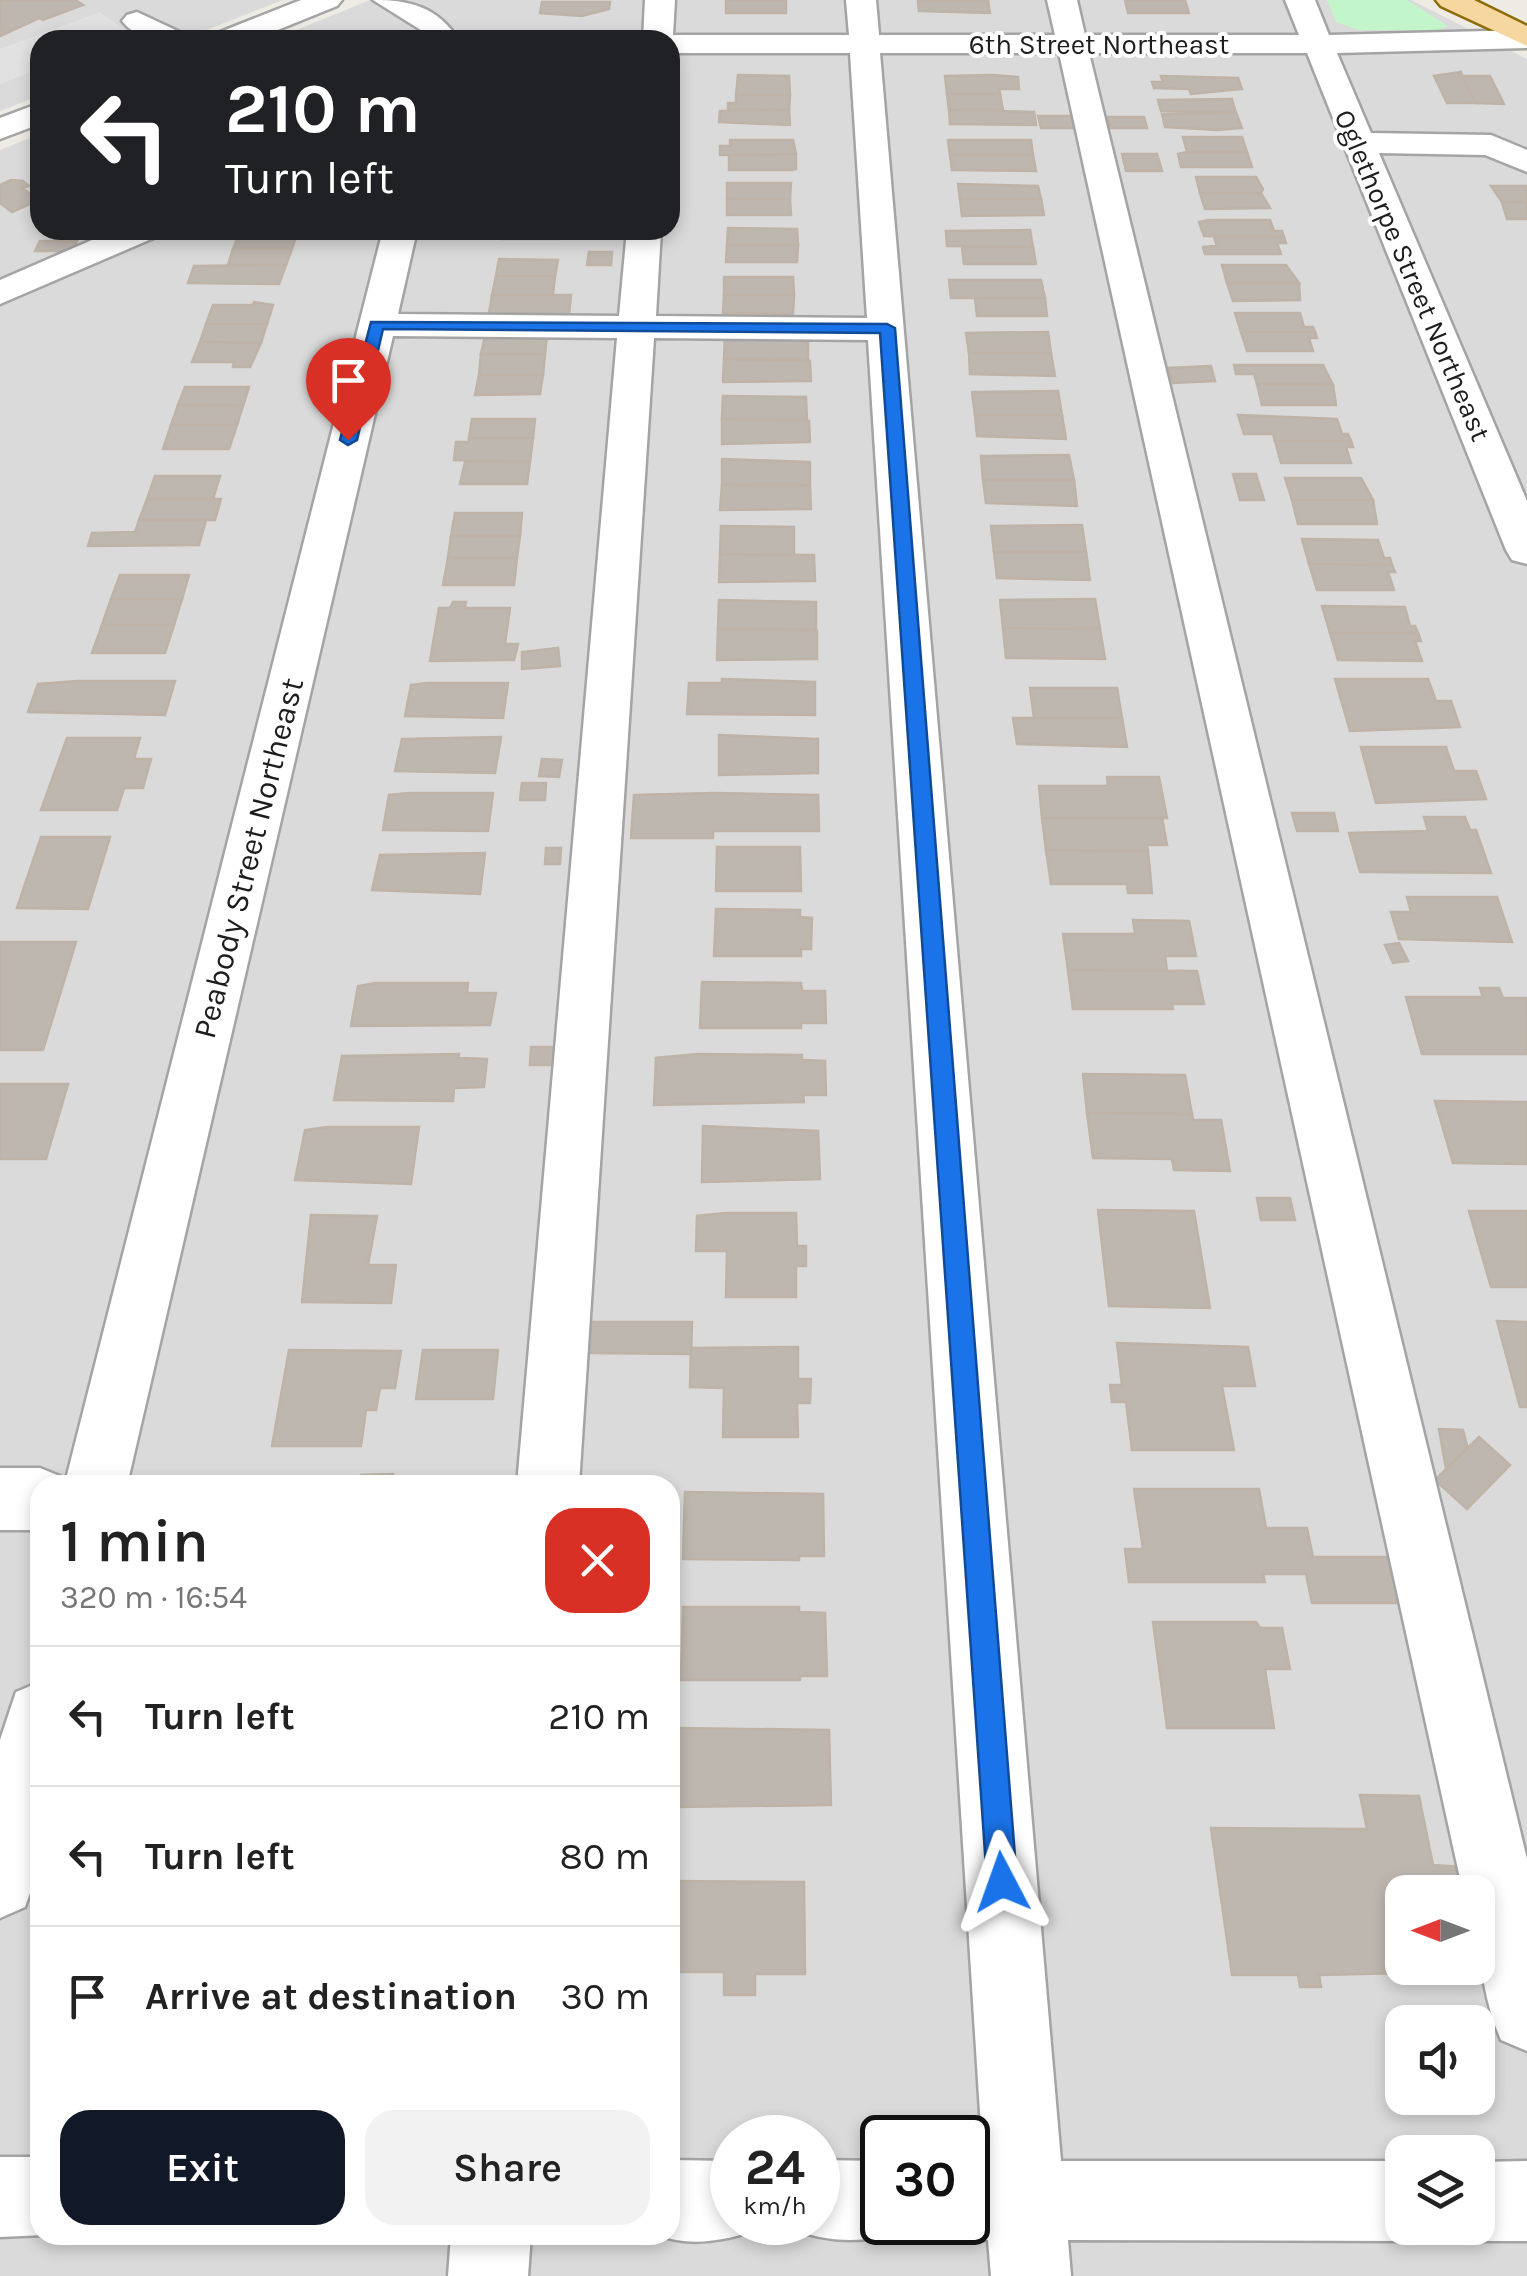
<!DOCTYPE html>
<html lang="en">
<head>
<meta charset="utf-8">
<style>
  :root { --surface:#fff; --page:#f2f2f2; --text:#222; --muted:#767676; --line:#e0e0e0; --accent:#111827 }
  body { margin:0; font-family:Karla,sans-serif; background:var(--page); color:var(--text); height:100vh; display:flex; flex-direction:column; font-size:38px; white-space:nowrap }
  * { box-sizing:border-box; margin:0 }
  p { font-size:32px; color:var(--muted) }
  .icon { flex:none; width:55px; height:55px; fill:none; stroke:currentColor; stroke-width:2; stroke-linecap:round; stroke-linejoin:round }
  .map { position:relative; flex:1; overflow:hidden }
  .side { position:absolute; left:30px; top:1475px; width:650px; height:770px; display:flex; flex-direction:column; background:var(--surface); border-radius:30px; box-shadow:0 5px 15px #0003 }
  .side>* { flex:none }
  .guide { position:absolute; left:30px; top:30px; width:650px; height:210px; border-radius:30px; box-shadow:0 5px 15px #0003; background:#202124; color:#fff; overflow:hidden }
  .needle { width:65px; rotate:270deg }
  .controls { position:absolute; left:1385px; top:1875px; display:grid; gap:20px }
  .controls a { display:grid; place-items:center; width:110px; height:110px; border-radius:20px; background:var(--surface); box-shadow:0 5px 15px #0003; font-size:50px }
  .speed { position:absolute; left:710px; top:2115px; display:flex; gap:20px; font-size:50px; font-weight:700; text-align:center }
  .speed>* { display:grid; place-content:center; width:130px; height:130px; border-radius:50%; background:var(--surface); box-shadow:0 5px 15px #0003; line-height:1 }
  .speed small { font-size:25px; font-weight:400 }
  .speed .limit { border:5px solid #111; border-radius:15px; background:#fff; color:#111 }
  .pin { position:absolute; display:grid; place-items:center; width:85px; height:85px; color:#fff; margin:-102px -42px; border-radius:50% 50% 50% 0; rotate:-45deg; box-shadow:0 0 10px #0007 }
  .pin .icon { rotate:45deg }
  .me { position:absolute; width:110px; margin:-55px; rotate:356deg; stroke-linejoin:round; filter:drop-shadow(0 0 8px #0008) }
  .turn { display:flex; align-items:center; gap:35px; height:210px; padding:0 30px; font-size:45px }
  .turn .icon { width:130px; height:130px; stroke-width:2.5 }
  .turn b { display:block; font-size:70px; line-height:85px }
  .round { display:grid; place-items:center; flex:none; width:105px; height:105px; border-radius:30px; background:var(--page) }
  .summary { display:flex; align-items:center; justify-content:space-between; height:170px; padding:0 30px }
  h1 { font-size:60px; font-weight:600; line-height:75px }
  .button { display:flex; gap:20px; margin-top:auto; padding:20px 30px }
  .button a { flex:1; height:115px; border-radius:30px; background:var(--accent); color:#fff; font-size:40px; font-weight:600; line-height:115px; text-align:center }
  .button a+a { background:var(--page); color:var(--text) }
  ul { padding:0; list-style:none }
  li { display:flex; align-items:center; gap:30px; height:140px; padding:0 30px; border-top:2px solid var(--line) }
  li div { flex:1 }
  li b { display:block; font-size:38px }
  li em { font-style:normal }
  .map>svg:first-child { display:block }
</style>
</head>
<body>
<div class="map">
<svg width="1527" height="2276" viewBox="0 0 1527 2276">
  <rect width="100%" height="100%" fill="#edebe3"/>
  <g fill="#dbdada" fill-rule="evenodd">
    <polygon points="0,0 283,0 181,40 40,40 40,95 0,111"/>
    <path d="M370,0H1411L1527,59V2276H0V150L40,134V230H670V40H272ZM40,1485H670V2235H40ZM1402,1892H1478V1968H1402ZM1402,2022H1478V2098H1402ZM732,2138H818V2222H732ZM882,2138H968V2222H882ZM1402,2152H1478V2228H1402Z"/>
  </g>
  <polygon fill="#c2f6ca" points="1327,0 1407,0 1448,26 1439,30 1359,30 1336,22"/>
  <polygon fill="#e1e1e1" points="100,12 131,34 115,40 40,40 40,69 0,84 0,49"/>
  <g fill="#beb7b0" stroke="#beb3a6" stroke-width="2.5">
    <polygon points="0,0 75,0 83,5 43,20 39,18 0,36"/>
    <rect x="726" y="0" width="60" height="13"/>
    <polygon points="1125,0 1185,0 1189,13 1128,13"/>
    <polygon points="918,1 988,1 990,13 919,11"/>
    <polygon points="542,2 610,2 609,9 582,16 540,13"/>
    <polygon points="1461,72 1462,76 1476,103 1447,103 1434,76"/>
    <polygon points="738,75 789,76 790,95 736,95"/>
    <polygon points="992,75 1018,77 1019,89 999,89 1000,94 947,94 945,76"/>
    <polygon points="1161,76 1238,78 1242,89 1191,94 1189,89 1154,88 1152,82 1163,82"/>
    <polygon points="1462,76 1490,76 1504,104 1476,103"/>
    <polygon points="947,94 1000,94 1003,110 949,110"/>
    <polygon points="736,95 790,95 789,110 728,110 728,103 736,103"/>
    <polygon points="1232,99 1236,113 1161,111 1158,100"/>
    <polygon points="789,110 790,125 719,122 720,111"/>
    <polygon points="949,110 1034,112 1036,125 950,124"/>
    <polygon points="1236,113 1242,128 1218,130 1165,127 1162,114"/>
    <polygon points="1038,116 1076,116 1079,128 1041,128"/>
    <polygon points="1108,117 1144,117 1147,128 1110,128"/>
    <polygon points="1183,137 1242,137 1247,152 1187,152"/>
    <polygon points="730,140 793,140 796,154 720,155 720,146 730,146"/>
    <polygon points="948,140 1031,140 1033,155 950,155"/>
    <polygon points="1187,152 1247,152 1252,167 1181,167 1178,154"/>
    <polygon points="796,154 796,169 792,170 729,170 729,155"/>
    <polygon points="1122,154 1157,154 1162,171 1126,171"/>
    <polygon points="950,155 1033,155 1036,171 952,170"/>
    <polygon points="1196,177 1256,177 1263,189 1261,193 1200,193"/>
    <polygon points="11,180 23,181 29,186 22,188 39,200 12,212 0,203 0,185"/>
    <polygon points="727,183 791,183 790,199 727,199"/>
    <polygon points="958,184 1038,186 1041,199 960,199"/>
    <polygon points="1491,186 1527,186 1527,202 1502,202"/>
    <polygon points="1200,193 1261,193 1270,208 1205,209"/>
    <polygon points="727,199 790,199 791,215 727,215"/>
    <polygon points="960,199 1041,199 1044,215 962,216"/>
    <polygon points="1502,202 1527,202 1527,219 1507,219"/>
    <polygon points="1209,220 1270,220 1274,231 1282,231 1284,237 1204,236 1199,222"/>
    <polygon points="728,228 797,229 798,245 727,245"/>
    <polygon points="505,230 561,230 560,239 503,239"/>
    <polygon points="1030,230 1033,247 947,246 946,231"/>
    <polygon points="240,232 297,233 292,249 233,249"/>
    <polygon points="1214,237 1284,237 1286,243 1277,243 1281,254 1205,254 1203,247 1217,246"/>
    <polygon points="40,241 77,241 72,251 35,251"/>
    <polygon points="727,245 798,245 797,262 726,262"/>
    <polygon points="962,247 1033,247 1036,264 964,264"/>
    <polygon points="233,249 292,249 286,265 228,265"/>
    <polygon points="589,252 612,252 611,265 587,265"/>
    <polygon points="499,259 558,260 555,276 496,276"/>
    <polygon points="286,265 279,284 188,283 194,266"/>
    <polygon points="1222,265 1286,265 1299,283 1227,283"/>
    <polygon points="496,276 555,276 553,295 492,295"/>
    <polygon points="724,277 793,277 794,295 724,295"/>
    <polygon points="949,280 1041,280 1045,298 951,298"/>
    <polygon points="1227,283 1299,283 1300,300 1233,301"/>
    <polygon points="492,295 571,295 569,314 489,313"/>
    <polygon points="724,295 794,295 793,314 723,313"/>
    <polygon points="975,298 1045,298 1047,316 977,316"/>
    <polygon points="254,302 273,305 267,324 206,324 213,305 253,305"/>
    <polygon points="1235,313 1300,313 1304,327 1313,327 1315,332 1241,332"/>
    <polygon points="206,324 267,324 261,343 200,342"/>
    <polygon points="1048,332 1051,353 969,353 966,333"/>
    <polygon points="1241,332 1315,332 1317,338 1309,338 1313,351 1247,351"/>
    <polygon points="485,336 547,336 545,354 481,354"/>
    <polygon points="725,338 808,340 808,359 724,359"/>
    <polygon points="200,342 261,343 250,367 233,367 234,362 192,362"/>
    <polygon points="969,353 1051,353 1055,376 970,374"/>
    <polygon points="481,354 545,354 543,375 479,375"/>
    <polygon points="724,359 810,361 811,381 723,382"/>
    <polygon points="1234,365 1323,365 1333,385 1257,384 1254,374 1236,374"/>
    <polygon points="1211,366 1215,381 1173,383 1168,368"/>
    <polygon points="479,375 543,375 540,394 475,395"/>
    <polygon points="1257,384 1333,385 1336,405 1262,405"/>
    <polygon points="185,387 249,387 243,406 178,405"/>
    <polygon points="1058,391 1062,415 975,415 972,392"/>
    <polygon points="723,396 806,397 807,419 722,419"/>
    <polygon points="178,405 243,406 237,425 171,425"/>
    <polygon points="975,415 1062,415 1066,439 977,436"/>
    <polygon points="1238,415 1337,419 1342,434 1348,434 1351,441 1275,441 1273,434 1244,434"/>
    <polygon points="472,419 535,419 533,438 469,438"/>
    <polygon points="722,419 809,421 810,442 722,444"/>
    <polygon points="171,425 237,425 229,449 163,449"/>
    <polygon points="469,438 533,438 530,462 454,460 456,442 469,442"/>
    <polygon points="1275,441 1351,441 1353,447 1346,447 1351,463 1281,463"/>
    <polygon points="1069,455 1074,480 983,480 981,456"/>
    <polygon points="722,459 810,462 810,484 722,485"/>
    <polygon points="465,462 530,462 527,484 460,484"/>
    <polygon points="1233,474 1256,474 1264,500 1240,500"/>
    <polygon points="155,476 220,476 213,499 147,499"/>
    <polygon points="1285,478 1361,478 1373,500 1292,500"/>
    <polygon points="983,480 1074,480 1077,506 986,503"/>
    <polygon points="722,485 810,486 811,509 720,510"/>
    <polygon points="147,499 221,499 215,520 139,520"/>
    <polygon points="1292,500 1373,500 1377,524 1298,524"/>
    <polygon points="455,513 522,513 520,536 451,536"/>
    <polygon points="139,520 206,520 199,545 88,546 92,533 135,532"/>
    <polygon points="1082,525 1086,552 994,552 991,526"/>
    <polygon points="721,526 794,527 794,555 720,554"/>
    <polygon points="451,536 520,536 517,558 448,558"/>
    <polygon points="1302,539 1378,540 1384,558 1390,558 1392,565 1309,564"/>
    <polygon points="994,552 1086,552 1090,580 997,578"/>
    <polygon points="720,554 814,555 815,581 719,582"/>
    <polygon points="448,558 517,558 514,585 443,585"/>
    <polygon points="1309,564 1392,565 1395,572 1388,572 1394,590 1317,590"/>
    <polygon points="120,575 189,575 182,599 111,599"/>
    <polygon points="111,599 182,599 174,625 102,625"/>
    <polygon points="1095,599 1100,629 1003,628 1000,600"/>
    <polygon points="719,600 816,602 816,629 718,629"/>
    <polygon points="453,602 466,602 465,608 510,608 505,644 518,644 514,660 430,661 439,608 450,608"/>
    <polygon points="1322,606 1405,607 1410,626 1415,626 1418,633 1330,633"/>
    <polygon points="102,625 174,625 165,653 92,653"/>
    <polygon points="1003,628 1100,629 1105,659 1006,658"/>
    <polygon points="718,629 817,631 817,659 717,660"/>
    <polygon points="1330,633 1418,633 1421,641 1415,641 1422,661 1338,660"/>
    <polygon points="558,648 560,666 522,669 522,652"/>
    <polygon points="722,679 815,682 815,715 687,714 689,683 722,683"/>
    <polygon points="1335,679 1428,679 1436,701 1451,701 1460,727 1350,731"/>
    <polygon points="77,681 175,681 165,715 28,712 38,684"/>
    <polygon points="427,683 508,683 503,718 405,716 411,685"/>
    <polygon points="1030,688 1117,688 1122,718 1034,718"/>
    <polygon points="1013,718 1122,718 1127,747 1017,744"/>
    <polygon points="719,735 818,739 818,773 719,775"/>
    <polygon points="501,737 495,773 395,771 402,739"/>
    <polygon points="67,738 140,738 134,759 151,759 143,788 124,788 117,810 41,810"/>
    <polygon points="1361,747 1446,747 1454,771 1476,771 1486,799 1376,803"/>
    <polygon points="542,759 562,760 559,777 539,776"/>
    <polygon points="1107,777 1159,777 1167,818 1042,818 1039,786 1108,786"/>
    <polygon points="522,783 546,783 545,800 520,800"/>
    <polygon points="409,793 493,793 488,831 383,830 389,795"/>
    <polygon points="716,793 818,795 819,831 713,831 713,838 631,838 634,795"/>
    <polygon points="1292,813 1334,813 1338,831 1297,831"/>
    <polygon points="1424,817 1465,817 1470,830 1476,830 1491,873 1360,872 1349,833 1428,831"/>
    <polygon points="1042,818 1162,818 1167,845 1147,845 1148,851 1046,850"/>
    <polygon points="41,837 110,837 88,909 17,908"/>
    <polygon points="717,847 800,847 801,891 716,891"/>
    <polygon points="546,848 561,848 560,864 545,864"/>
    <polygon points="1046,850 1148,851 1152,893 1128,893 1127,884 1051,884"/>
    <polygon points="485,853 480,894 372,890 380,855"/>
    <polygon points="1407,897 1497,897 1512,942 1399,939 1391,912 1411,912"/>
    <polygon points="716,909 800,910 800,917 812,918 811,949 801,949 801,956 714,956"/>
    <polygon points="1133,920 1189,921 1196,956 1165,956 1167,970 1068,970 1063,934 1135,934"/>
    <polygon points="0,942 76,942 43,1050 0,1050"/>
    <polygon points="1399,943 1408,961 1393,963 1385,945"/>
    <polygon points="1068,970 1197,971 1204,1004 1172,1004 1173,1009 1073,1009"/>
    <polygon points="702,982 801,983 802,991 825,991 826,1023 801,1023 801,1028 700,1028"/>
    <polygon points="376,983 468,983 467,993 496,993 490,1025 351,1026 358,986"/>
    <polygon points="1480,988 1499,988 1503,998 1526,998 1527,1054 1422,1054 1406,997 1483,997"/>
    <polygon points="531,1047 555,1047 553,1065 530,1065"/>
    <polygon points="459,1054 458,1058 487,1059 484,1087 454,1088 453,1101 334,1100 342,1056"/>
    <polygon points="698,1054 802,1055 802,1060 825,1061 826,1095 803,1095 804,1102 654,1105 656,1058"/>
    <polygon points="1083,1074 1185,1075 1192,1114 1087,1113"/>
    <polygon points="0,1084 68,1084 46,1159 0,1159"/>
    <polygon points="1435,1101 1527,1102 1527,1164 1453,1163"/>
    <polygon points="1087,1113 1192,1114 1193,1120 1221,1120 1230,1171 1174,1170 1172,1159 1093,1158"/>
    <polygon points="703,1126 818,1131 820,1179 702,1182"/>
    <polygon points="327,1127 419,1127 411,1184 295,1180 305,1130"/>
    <polygon points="1257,1198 1290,1198 1295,1220 1261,1220"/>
    <polygon points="1098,1210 1194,1211 1210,1308 1109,1306"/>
    <polygon points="1469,1211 1527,1211 1527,1287 1491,1287"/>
    <polygon points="726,1213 796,1213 797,1246 806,1246 806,1266 796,1266 796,1297 726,1297 727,1251 696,1251 697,1216"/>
    <polygon points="311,1215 377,1216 368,1265 396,1265 391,1303 302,1302"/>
    <polygon points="1497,1321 1527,1322 1527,1407 1520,1407"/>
    <polygon points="590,1322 692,1322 691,1354 588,1353"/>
    <polygon points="1117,1343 1248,1347 1255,1386 1222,1386 1234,1450 1132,1450 1126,1402 1112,1402 1110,1385 1122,1385"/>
    <polygon points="798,1347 798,1379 811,1379 810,1403 797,1403 798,1437 723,1437 724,1388 690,1387 691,1348"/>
    <polygon points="289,1350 401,1351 395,1388 380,1388 376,1410 366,1410 361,1446 272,1446"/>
    <polygon points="423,1350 498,1350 493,1399 416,1399"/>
    <polygon points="1439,1429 1463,1430 1468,1449 1446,1469"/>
    <polygon points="1479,1437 1510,1465 1467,1509 1435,1480"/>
    <polygon points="393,1474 391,1485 360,1485 361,1475"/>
    <polygon points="1134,1489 1259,1489 1266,1528 1307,1528 1313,1557 1399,1557 1409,1603 1312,1603 1306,1574 1263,1574 1265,1582 1129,1582 1125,1549 1143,1549"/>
    <polygon points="685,1492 823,1494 824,1556 799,1556 799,1560 683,1559"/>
    <polygon points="683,1607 799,1607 799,1612 825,1613 827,1676 800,1676 800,1680 681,1680"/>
    <polygon points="1153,1622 1256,1622 1260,1628 1282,1628 1290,1669 1265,1669 1274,1728 1167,1728"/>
    <polygon points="677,1728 829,1730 831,1805 675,1807"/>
    <polygon points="1360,1795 1419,1796 1433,1865 1462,1867 1468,1892 1402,1892 1402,1968 1478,1968 1478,1934 1486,1971 1319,1975 1321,1987 1300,1987 1298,1975 1232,1975 1211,1828 1367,1829"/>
    <polygon points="670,1881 804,1882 805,1974 755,1974 755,1995 724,1995 724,1972 670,1972"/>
  </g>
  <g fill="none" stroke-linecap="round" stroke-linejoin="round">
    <defs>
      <g id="minor">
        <polygon points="301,0 342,0 337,6 253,40 211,40 215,34"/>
        <path d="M373,0C411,0 437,7 459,40H429L424,32Z"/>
        <path d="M645,0H675L673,35H849L846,0H876L879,35H1055L1047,0H1077L1085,35H1299L1285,0H1315L1329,35L1527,30V48L1337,53L1371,133L1491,135L1527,150V172L1485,155L1379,153L1527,501V564L1512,560L1506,550L1307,53H1089L1527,1859V2051L1501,2040C1480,1991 1478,1945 1478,1892H1463L1059,53H880L1061,2161H1402V2228H1431L1402,2241L1068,2240L1071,2276H991L988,2240H968L940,2228L938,2222H968V2161L983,2160L868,340L654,338L579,1485H517L617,338L393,336L127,1485H40V1530H0V1468H40L62,1477L65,1483L383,230H417L398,314L619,316L627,230H661L656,316L867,318L850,53H670V40H643Z"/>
        <path d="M137,12L184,34L188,40C163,40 139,42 122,21L127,15Z"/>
        <polygon points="40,103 40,124 0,139 0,118"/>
        <polygon points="115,230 161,230 156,237 0,304 0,280"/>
        <polygon points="40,1682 40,1864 25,1907 0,1918 0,1740 16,1692"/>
        <polygon points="0,2157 40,2157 40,2235 44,2235 0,2237"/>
        <path d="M670,2160L732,2161V2222H762L760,2228C731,2240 690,2248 659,2235H670Z"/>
        <path d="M818,2160L882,2161V2222H912L910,2228C871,2244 829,2244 790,2228L788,2222H818Z"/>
        <polygon points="1527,2161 1527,2241 1478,2241 1450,2229 1478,2228 1478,2162"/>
        <polygon points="451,2235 531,2235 528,2276 448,2276"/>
      </g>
      <polygon id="major" points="1436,0 1474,0 1527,26 1527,46 1441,6"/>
    </defs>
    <use href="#minor" stroke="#a4a4a4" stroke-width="5"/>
    <use href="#major" stroke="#8d6b08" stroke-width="5"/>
    <use href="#minor" fill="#fff" fill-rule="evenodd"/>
    <use href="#major" fill="#f6d79f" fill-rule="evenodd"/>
  </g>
  <polygon fill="#1a73e8" stroke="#114b97" stroke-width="2.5" points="371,322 887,324 895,328 1017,1882 1013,1893 1002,1897 992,1893 987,1882 880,333 383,329 357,440 348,445 340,440"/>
  <g text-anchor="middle" stroke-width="8" stroke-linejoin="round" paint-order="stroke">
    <g font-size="28" fill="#1d1d1d" stroke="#fff">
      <text x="1099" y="54">6th Street Northeast</text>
      <text transform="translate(1413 275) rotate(67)" y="10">Oglethorpe Street Northeast</text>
    </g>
    <g font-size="32" fill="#1d1d1d" stroke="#fff">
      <text transform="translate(248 858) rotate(-76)" y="11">Peabody Street Northeast</text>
    </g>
  </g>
</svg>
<div class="controls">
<a><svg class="needle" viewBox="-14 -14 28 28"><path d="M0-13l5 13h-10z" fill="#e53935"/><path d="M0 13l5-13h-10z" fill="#767676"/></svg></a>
<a><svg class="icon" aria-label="sound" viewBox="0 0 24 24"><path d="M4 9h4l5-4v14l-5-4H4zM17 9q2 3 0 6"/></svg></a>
<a><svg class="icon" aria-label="layers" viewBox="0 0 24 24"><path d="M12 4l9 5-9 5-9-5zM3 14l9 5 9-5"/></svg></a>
</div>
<div class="speed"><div>24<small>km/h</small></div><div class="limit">30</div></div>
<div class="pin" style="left:348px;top:440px;background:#d93025"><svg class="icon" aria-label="arrive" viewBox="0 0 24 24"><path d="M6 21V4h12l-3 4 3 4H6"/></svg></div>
<svg class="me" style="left:1002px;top:1882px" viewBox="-20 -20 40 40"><path d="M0-17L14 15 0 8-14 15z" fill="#1a73e8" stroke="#fff" stroke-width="4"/></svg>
<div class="guide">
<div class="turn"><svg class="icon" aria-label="left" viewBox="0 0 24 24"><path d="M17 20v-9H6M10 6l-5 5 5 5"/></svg><div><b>210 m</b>Turn left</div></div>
</div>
<section class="side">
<div class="summary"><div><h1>1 min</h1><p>320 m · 16:54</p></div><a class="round" style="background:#d93025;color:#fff"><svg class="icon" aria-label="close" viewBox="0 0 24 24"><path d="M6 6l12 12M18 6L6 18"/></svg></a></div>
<ul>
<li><svg class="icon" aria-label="left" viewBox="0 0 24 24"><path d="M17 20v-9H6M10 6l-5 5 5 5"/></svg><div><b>Turn left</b></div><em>210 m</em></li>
<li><svg class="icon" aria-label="left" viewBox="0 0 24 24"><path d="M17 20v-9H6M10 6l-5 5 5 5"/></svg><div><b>Turn left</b></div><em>80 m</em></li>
<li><svg class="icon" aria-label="arrive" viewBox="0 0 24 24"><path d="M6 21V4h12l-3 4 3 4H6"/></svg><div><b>Arrive at destination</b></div><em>30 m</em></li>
</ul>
<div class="button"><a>Exit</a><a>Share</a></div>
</section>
</div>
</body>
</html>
